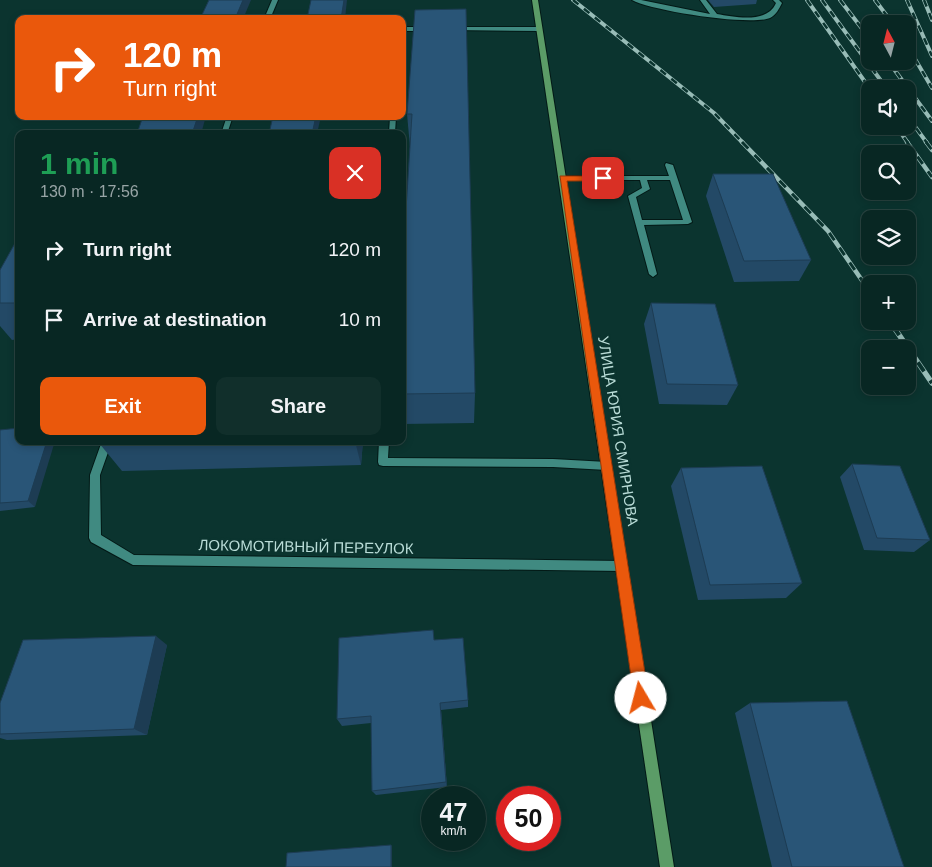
<!DOCTYPE html>
<html lang="en">
<head>
<meta charset="utf-8">
<style>
  :root { --surface:#082723; --page:#112f2b; --text:#f1f3f6; --muted:#98a5a6; --line:#294441; --accent:#ea580c }
  body { margin:0; font-family:Helvetica,sans-serif; background:var(--page); color:var(--text); height:100vh; display:flex; flex-direction:column; font-size:19px; white-space:nowrap }
  * { box-sizing:border-box; margin:0 }
  p { font-size:16px; color:var(--muted) }
  .icon { flex:none; width:28px; height:28px; fill:none; stroke:currentColor; stroke-width:2; stroke-linecap:round; stroke-linejoin:round }
  .map { position:relative; flex:1; overflow:hidden }
  .panel { position:absolute; left:15px; top:130px; width:391px; height:315px; display:flex; flex-direction:column; background:var(--surface); border-radius:10px; box-shadow:0 2px 8px #0003,0 0 0 1px var(--line) }
  .panel>* { flex:none }
  .banner { position:absolute; left:15px; top:15px; width:391px; height:105px; border-radius:10px; box-shadow:0 2px 8px #0003,0 0 0 1px var(--line); background:#ea580c; color:#fff; overflow:hidden }
  .needle { width:32px; rotate:353deg }
  .fabs { position:absolute; left:861px; top:15px; display:grid; gap:10px }
  .fabs a { display:grid; place-items:center; width:55px; height:55px; border-radius:10px; background:var(--surface); box-shadow:0 2px 8px #0003,0 0 0 1px var(--line); font-size:25px }
  .speed { position:absolute; left:421px; top:786px; display:flex; gap:10px; font-size:25px; font-weight:700; text-align:center }
  .speed>* { display:grid; place-content:center; width:65px; height:65px; border-radius:50%; background:var(--surface); box-shadow:0 2px 8px #0003,0 0 0 1px var(--line); line-height:1 }
  .speed small { font-size:12px; font-weight:400 }
  .speed .limit { border:8px solid #d22; background:#fff; color:#111 }
  .pin { position:absolute; display:grid; place-items:center; width:42px; height:42px; color:#fff; margin:-21px; border-radius:10px; box-shadow:0 2px 8px #0006 }
  .me { position:absolute; width:55px; margin:-28px; rotate:352deg; stroke-linejoin:round; filter:drop-shadow(0 0 4px #0008) }
  .turn { display:flex; align-items:center; gap:18px; height:105px; padding:0 25px; font-size:22px }
  .turn .icon { width:65px; height:65px; stroke-width:2.5 }
  .turn b { display:block; font-size:35px; line-height:42px }
  .round { display:grid; place-items:center; flex:none; width:52px; height:52px; border-radius:10px; background:var(--page) }
  .headline { display:flex; align-items:center; justify-content:space-between; height:85px; padding:0 25px }
  h1 { font-size:30px; font-weight:600; line-height:38px; color:#1e9e55 }
  .action { display:flex; gap:10px; margin-top:auto; padding:10px 25px }
  .action a { flex:1; height:58px; border-radius:10px; background:var(--accent); color:#fff; font-size:20px; font-weight:600; line-height:58px; text-align:center }
  .action a+a { background:var(--page); color:var(--text) }
  ul { padding:0; list-style:none }
  li { display:flex; align-items:center; gap:15px; height:70px; padding:0 25px }
  li div { flex:1 }
  li b { display:block; font-size:19px }
  li em { font-style:normal }
  .map>svg:first-child { display:block }
</style>
</head>
<body>
<div class="map">
<svg width="932" height="867" viewBox="0 0 932 867">
  <rect width="100%" height="100%" fill="#0b342f"/>
  <g fill="none" stroke-linecap="round" stroke-linejoin="round">
    <defs>
      <g id="lane">
        <polygon points="272,0 278,0 270,19 264,19"/>
        <path d="M632,0H641L710,14L700,0H706L717,14C735,17 767,24 776,3L773,0H779L782,3C779,9 776,15 770,18C749,26 652,11 632,0Z"/>
        <polygon points="402,27 426,27 429,29 426,31 402,31"/>
        <polygon points="453,27 539,27 542,29 539,31 451,30 450,29"/>
        <polygon points="227,116 233,116 227,134 221,134"/>
        <polygon points="390,116 396,116 395,134 389,134"/>
        <path d="M666,163L673,165L692,222L688,224L644,225L657,274L653,277L649,274L628,196L642,188L640,180H563L559,178L563,176H669L665,165ZM647,180H670L683,220H642L636,197L650,189Z"/>
        <polygon points="102,441 112,441 100,475 101,535 134,555 622,561 626,562 628,566 626,570 622,571 133,565 91,542 89,538 90,475"/>
        <polygon points="379,441 389,441 388,458 553,459 607,462 611,463 612,466 611,469 607,470 553,467 383,466 379,465 378,462"/>
      </g>
      <polygon id="secondary" points="532,0 538,0 674,867 660,867"/>
    </defs>
    <use href="#lane" stroke="#031916" stroke-width="2"/>
    <use href="#secondary" stroke="#031916" stroke-width="2"/>
    <use href="#lane" fill="#408a81" fill-rule="evenodd"/>
    <use href="#secondary" fill="#5b9c67" fill-rule="evenodd"/>
    <defs>
      <g id="rail-far2">
        <polyline points="573,0 714,113 743,143"/>
        <polyline points="807,0 870,89"/>
        <polyline points="822,0 887,89"/>
        <polyline points="840,0 870,39"/>
        <polyline points="875,0 893,24"/>
        <polyline points="907,0 932,56"/>
        <polyline points="924,0 932,20"/>
        <polyline points="908,47 932,88"/>
        <polyline points="888,61 932,121"/>
        <polyline points="908,117 927,143"/>
        <polyline points="896,126 908,143"/>
      </g>
      <g id="rail-far1">
        <polyline points="742,142 828,231 870,292"/>
        <polyline points="907,142 932,177"/>
        <polyline points="926,142 932,150"/>
        <polyline points="890,321 894,327"/>
      </g>
      <polyline id="rail" points="893,326 932,383"/>
    </defs>
    <use href="#rail-far2" stroke="#98bcb7" stroke-width="4"/>
    <use href="#rail-far1" stroke="#98bcb7" stroke-width="4.5"/>
    <use href="#rail" stroke="#98bcb7" stroke-width="5.5"/>
    <use href="#rail-far2" stroke="#0b342f" stroke-width="2.5" stroke-dasharray="7" stroke-linecap="butt"/>
    <use href="#rail-far1" stroke="#0b342f" stroke-width="3" stroke-dasharray="9" stroke-linecap="butt"/>
    <use href="#rail" stroke="#0b342f" stroke-width="4" stroke-dasharray="11" stroke-linecap="butt"/>
  </g>
  <g fill="#234966">
    <polygon points="708,0 757,0 756,4 714,7"/>
    <polygon points="415,10 475,393 474,423 402,424 402,273 410,147 407,114"/>
    <polygon points="713,174 811,260 799,281 734,282 706,196"/>
    <polygon points="0,303 19,303 19,339 12,340 0,326"/>
    <polygon points="651,303 738,385 727,405 659,404 644,324"/>
    <polygon points="0,430 35,507 0,511"/>
    <polygon points="99,441 363,441 361,465 122,471 99,443"/>
    <polygon points="852,464 930,540 914,552 864,550 840,477"/>
    <polygon points="681,468 802,583 786,598 698,600 671,486"/>
    <polygon points="435,640 468,700 468,707 441,710 447,787 376,795 372,791 371,723 342,726 337,719"/>
    <polygon points="167,645 147,735 7,740 0,738 0,703"/>
    <polygon points="750,703 904,867 772,867 735,713"/>
  </g>
  <g fill="#1d3c53">
    <polygon points="243,0 251,0 243,19 235,19"/>
    <polygon points="344,0 347,0 345,19 341,19"/>
    <polygon points="198,116 206,116 201,134 192,134"/>
    <polygon points="316,116 321,116 317,134 312,134"/>
    <polygon points="47,441 55,441 35,507 28,501"/>
    <polygon points="355,441 363,441 361,465"/>
    <polygon points="156,636 167,645 147,735 134,729"/>
    <polygon points="440,703 441,710 447,787 446,782"/>
    <polygon points="391,845 392,846 392,867 391,867"/>
  </g>
  <g fill="#295577" stroke="#1d3c53">
    <polygon points="209,0 243,0 235,19 200,19"/>
    <polygon points="311,0 344,0 341,19 307,19"/>
    <polygon points="466,9 475,393 402,394 402,273 412,114 407,114 415,10"/>
    <polygon points="143,116 198,116 192,134 137,134"/>
    <polygon points="273,116 316,116 312,134 269,134"/>
    <polygon points="713,174 773,174 811,260 744,261"/>
    <polygon points="19,236 19,303 0,303 0,270"/>
    <polygon points="651,303 715,304 738,385 667,384"/>
    <polygon points="19,428 19,441 47,441 28,501 0,503 0,430"/>
    <polygon points="99,441 148,441 99,443"/>
    <polygon points="852,464 900,466 930,540 877,538"/>
    <polygon points="762,466 802,583 710,585 681,468"/>
    <polygon points="433,630 434,640 463,638 468,700 440,703 446,782 372,791 371,716 337,719 339,638"/>
    <polygon points="156,636 134,729 0,734 0,703 23,640"/>
    <polygon points="847,701 904,867 792,867 750,703"/>
    <polygon points="391,845 391,867 286,867 287,853"/>
  </g>
  <polygon fill="#ea580c" stroke="#983908" points="560,176 603,176 607,178 603,181 567,181 649,698 647,703 641,705 636,703 634,698"/>
  <g text-anchor="middle" stroke-width="5" stroke-linejoin="round" paint-order="stroke">
    <g font-size="15" fill="#b9dcd7" stroke="#0b342f">
      <text transform="translate(618 431) rotate(81)" y="5">УЛИЦА ЮРИЯ СМИРНОВА</text>
      <text transform="translate(306 547) rotate(1)" y="5">ЛОКОМОТИВНЫЙ ПЕРЕУЛОК</text>
    </g>
  </g>
</svg>
<div class="fabs">
<a><svg class="needle" viewBox="-14 -14 28 28"><path d="M0-13l5 13h-10z" fill="#e53935"/><path d="M0 13l5-13h-10z" fill="#98a5a6"/></svg></a>
<a><svg class="icon" aria-label="sound" viewBox="0 0 24 24"><path d="M4 9h4l5-4v14l-5-4H4zM17 9q2 3 0 6"/></svg></a>
<a><svg class="icon" aria-label="search" viewBox="0 0 24 24"><circle cx="10" cy="10" r="6"/><path d="M15 15l6 6"/></svg></a>
<a><svg class="icon" aria-label="layers" viewBox="0 0 24 24"><path d="M12 4l9 5-9 5-9-5zM3 14l9 5 9-5"/></svg></a>
<a>+</a>
<a>−</a>
</div>
<div class="speed"><div>47<small>km/h</small></div><div class="limit">50</div></div>
<div class="pin" style="left:603px;top:178px;background:#d93025"><svg class="icon" aria-label="arrive" viewBox="0 0 24 24"><path d="M6 21V4h12l-3 4 3 4H6"/></svg></div>
<svg class="me" style="left:641px;top:698px" viewBox="-20 -20 40 40"><circle r="19" fill="#fff"/><path d="M0-13L10 11 0 6-10 11z" fill="#ea580c"/></svg>
<div class="banner">
<div class="turn"><svg class="icon" aria-label="right" viewBox="0 0 24 24"><path d="M7 20v-9h11M14 6l5 5-5 5"/></svg><div><b>120 m</b>Turn right</div></div>
</div>
<section class="panel">
<div class="headline"><div><h1>1 min</h1><p>130 m · 17:56</p></div><a class="round" style="background:#d93025;color:#fff"><svg class="icon" aria-label="close" viewBox="0 0 24 24"><path d="M6 6l12 12M18 6L6 18"/></svg></a></div>
<ul>
<li><svg class="icon" aria-label="right" viewBox="0 0 24 24"><path d="M7 20v-9h11M14 6l5 5-5 5"/></svg><div><b>Turn right</b></div><em>120 m</em></li>
<li><svg class="icon" aria-label="arrive" viewBox="0 0 24 24"><path d="M6 21V4h12l-3 4 3 4H6"/></svg><div><b>Arrive at destination</b></div><em>10 m</em></li>
</ul>
<div class="action"><a>Exit</a><a>Share</a></div>
</section>
</div>
</body>
</html>
